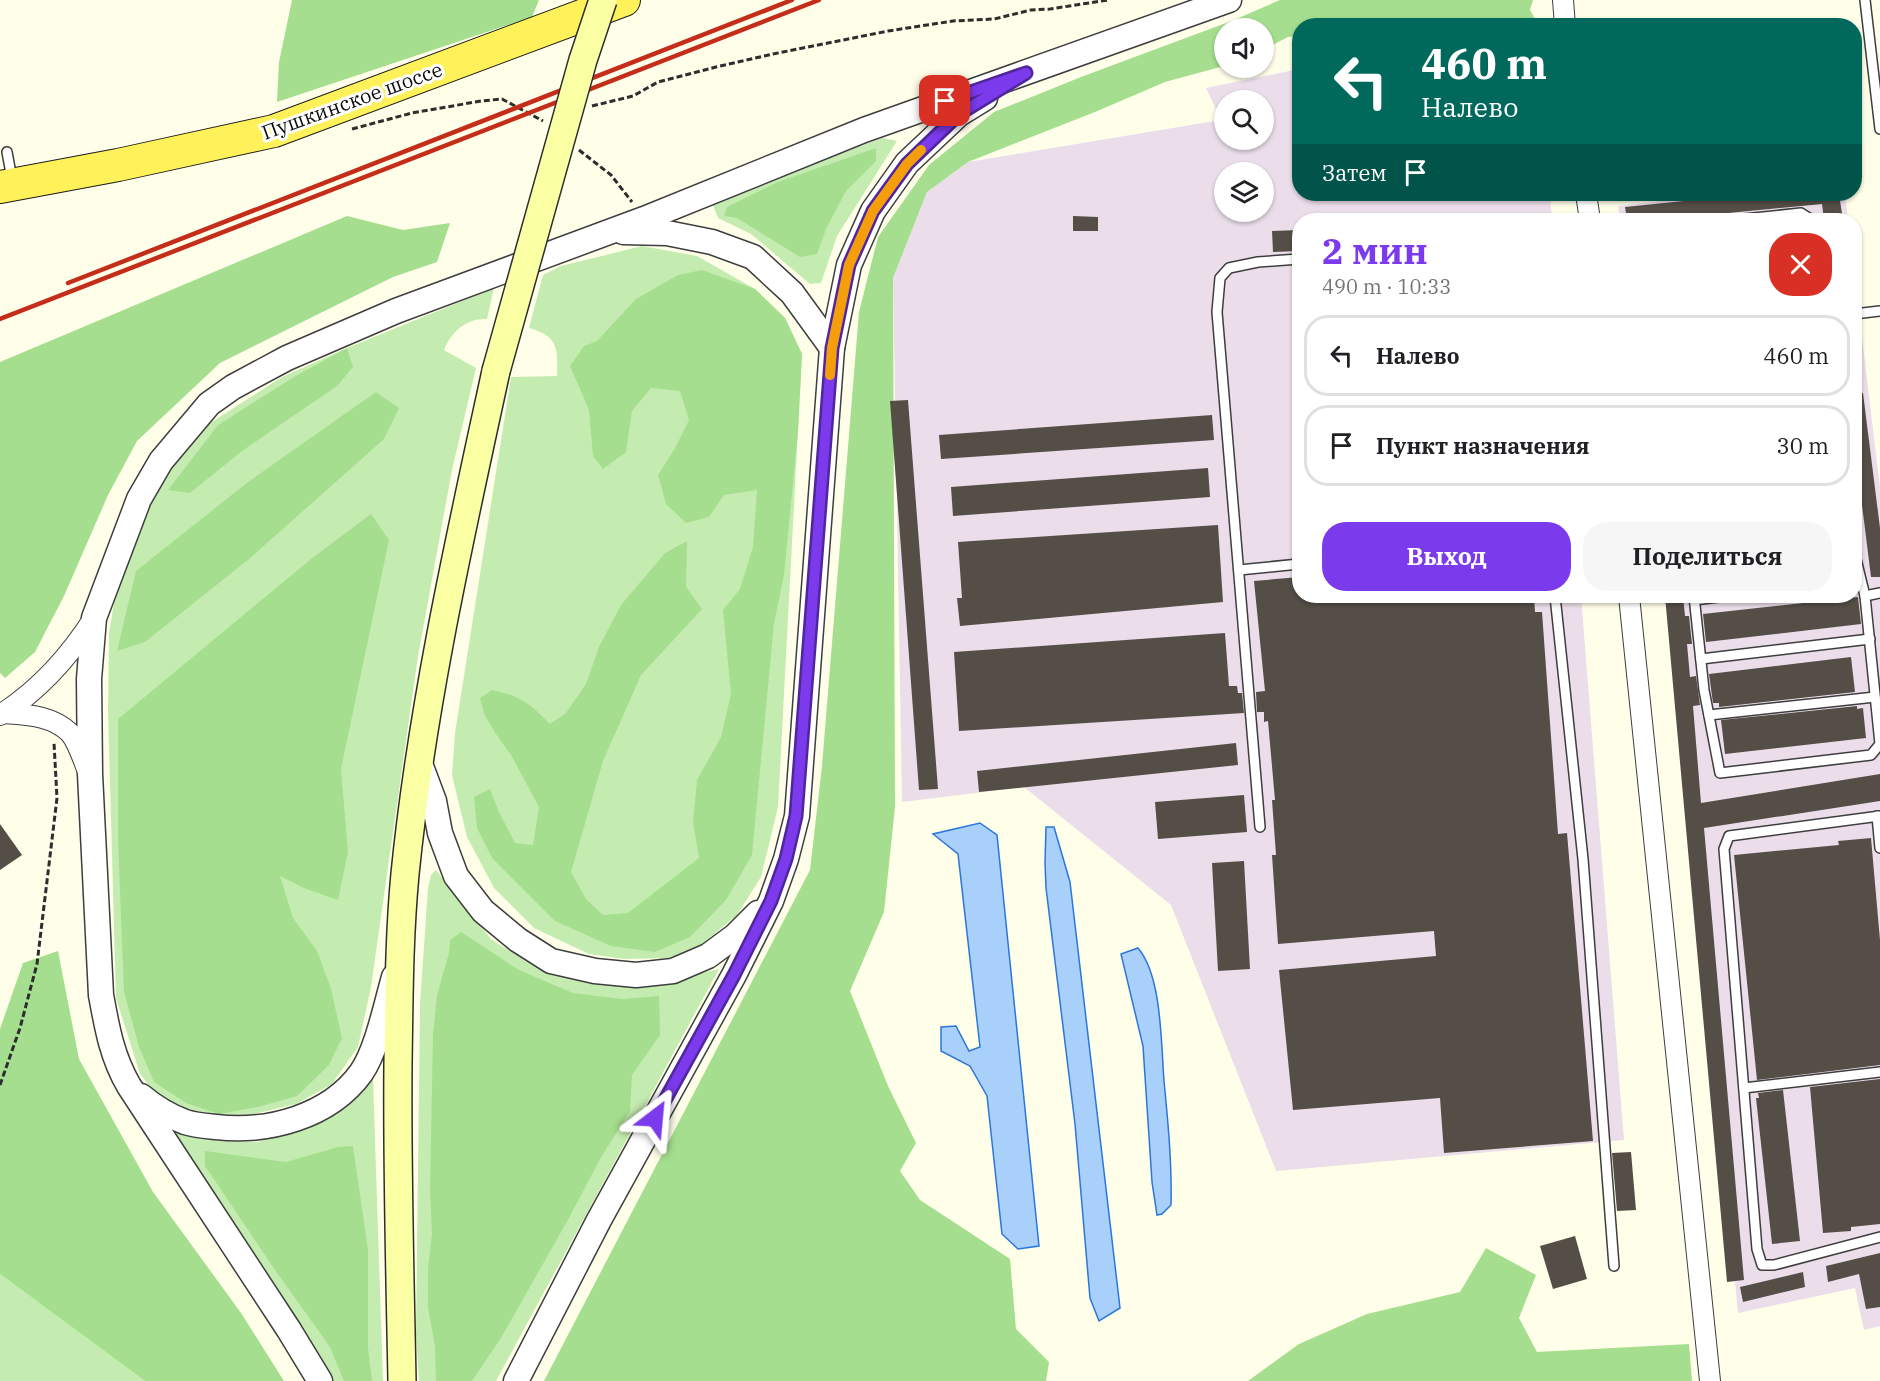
<!DOCTYPE html>
<html lang="ru">
<head>
<meta charset="utf-8">
<style>
  :root { --surface:#fff; --page:#f6f6f6; --text:#202124; --muted:#757577; --line:#e0e0e0; --accent:#7c3aed }
  body { margin:0; font-family:"IBM Plex Serif",serif; background:var(--page); color:var(--text); height:100vh; display:flex; flex-direction:column; font-size:22px; white-space:nowrap }
  * { box-sizing:border-box; margin:0 }
  p { font-size:20px; color:var(--muted) }
  .icon { flex:none; width:33px; height:33px; fill:none; stroke:currentColor; stroke-width:2; stroke-linecap:round; stroke-linejoin:round }
  .map { position:relative; flex:1; overflow:hidden }
  .panel { position:absolute; left:1292px; top:213px; width:570px; height:390px; display:flex; flex-direction:column; background:var(--surface); border-radius:24px; box-shadow:0 2px 4px #0004 }
  .panel>* { flex:none }
  .top-card { position:absolute; left:1292px; top:18px; width:570px; height:183px; border-radius:24px; box-shadow:0 2px 4px #0004; background:#00695c; color:#fff; overflow:hidden }
  .buttons { position:absolute; left:1214px; top:18px; display:grid; gap:12px }
  .buttons a { display:grid; place-items:center; width:60px; height:60px; border-radius:50%; background:var(--surface); box-shadow:0 2px 4px #0004; font-size:30px }
  .pin { position:absolute; display:grid; place-items:center; width:51px; height:51px; color:#fff; margin:-26px; border-radius:12px; box-shadow:0 3px 9px #0006 }
  .me { position:absolute; width:66px; margin:-33px; rotate:29deg; stroke-linejoin:round; filter:drop-shadow(0 0 4px #0008) }
  .turn { display:flex; align-items:center; gap:21px; height:126px; padding:0 30px; font-size:27px }
  .turn .icon { width:78px; height:78px; stroke-width:2.5 }
  .turn b { display:block; font-size:42px; line-height:51px }
  .then { display:flex; align-items:center; height:57px; padding:0 30px; background:#0003; gap:12px; font-size:22px }
  .round { display:grid; place-items:center; flex:none; width:63px; height:63px; border-radius:24px; background:var(--page) }
  .overview { display:flex; align-items:center; justify-content:space-between; height:102px; padding:0 30px }
  h1 { font-size:36px; font-weight:800; line-height:45px; color:var(--accent) }
  .cta { display:flex; gap:12px; margin-top:auto; padding:12px 30px }
  .cta a { flex:1; height:69px; border-radius:24px; background:var(--accent); color:#fff; font-size:24px; font-weight:800; line-height:69px; text-align:center }
  .cta a+a { background:var(--page); color:var(--text) }
  ul { padding:0; list-style:none }
  li { display:flex; align-items:center; gap:18px; height:81px; margin:0 12px 9px; padding:0 18px; border:3px solid var(--line); border-radius:24px }
  li div { flex:1 }
  li b { display:block; font-size:22px }
  li em { font-style:normal }
  .map>svg:first-child { display:block }
</style>
</head>
<body>
<div class="map">
<svg width="1880" height="1381" viewBox="0 0 1880 1381">
  <rect width="100%" height="100%" fill="#fffee9"/>
  <g fill="#ebdeea" fill-rule="evenodd">
    <path d="M1299,69V194H1550L1552,220H1299V596H1581L1624,1140L1276,1171L1171,905L1024,787L902,802L893,278L927,192L968,162L1221,120L1206,88ZM1224,100H1263V140H1224ZM1224,172H1263V212H1224Z"/>
    <polygon points="1717,194 1845,194 1848,220 1620,220 1618,206"/>
    <polygon points="1854,271 1880,488 1880,1326 1864,1330 1855,1288 1738,1313 1669,596 1854,596"/>
  </g>
  <g fill="#c5ecb0">
    <polygon points="883,138 897,141 837,236 821,283 810,284 751,234 718,218 713,205 720,197"/>
    <path d="M642,246L697,256L755,289L785,318L802,354L778,807L761,877L737,915L702,944L668,958L624,959L589,954L534,928L494,888L467,837L452,775L455,733L511,377L557,376C558,348 558,336 529,328L543,275L561,266Z"/>
    <path d="M494,288L487,319C466,318 451,332 444,350L476,368L452,470L418,656L371,987L358,1047L332,1084L296,1104L245,1116L204,1113L178,1106L155,1093L140,1074L116,998L108,710L109,633L115,597L143,510L196,432L282,377L347,348Z"/>
    <polygon points="436,870 491,939 539,970 591,984 641,987 719,969 496,1381 419,1381 416,1334 420,1004 428,888 431,875"/>
    <polygon points="373,1079 383,1381 329,1381 319,1361 174,1131 217,1141 258,1142 312,1126 356,1096"/>
    <polygon points="0,1274 145,1381 0,1381"/>
  </g>
  <g fill="#a5de8e">
    <polygon points="292,0 539,0 532,17 277,102 279,62"/>
    <polygon points="1280,0 1533,0 1530,10 1536,21 1516,25 1299,26 1299,36 1288,37 1263,50 1263,28 1224,28 1224,66 1165,82 1095,112 968,162 927,192 893,278 895,807 884,912 850,991 888,1086 916,1143 900,1171 920,1200 1010,1259 1016,1329 1049,1362 1046,1381 544,1381 810,870 822,766 859,312 878,237 929,165 994,112 1081,77 1234,20"/>
    <polygon points="876,148 876,161 846,191 826,229 817,254 800,257 737,218 724,216 727,207 778,182"/>
    <polygon points="347,216 403,230 450,223 437,262 393,277 220,363 137,441 108,495 64,596 35,652 5,678 0,673 0,362"/>
    <path d="M702,270L755,289L785,318L802,354L798,432L784,575L774,623L752,855L726,900L690,937L655,952L611,946L555,921L492,858L477,828L474,797L490,789L499,812L515,843L533,845L539,807L511,755L496,734L484,714L480,698L492,690C522,697 529,703 550,724L566,713L586,684L599,647L621,605L665,553L687,541L686,587L702,609L641,675L603,761L571,872L586,899L603,915L628,913L699,858L693,822L697,780L721,737L731,694L723,610L740,589L753,547L757,490L724,495L709,517L686,523L666,504L658,475L674,450L689,420L680,391L651,388L632,411L626,452L603,469L593,456L589,410L570,366L584,346L597,341L636,299L678,275Z"/>
    <polygon points="347,348 353,367 337,386 242,451 190,493 168,490 218,425 294,377"/>
    <polygon points="376,392 399,408 384,439 249,559 145,642 117,651 136,571 248,482"/>
    <polygon points="371,514 389,540 341,769 348,852 338,900 304,888 280,876 293,918 317,951 331,989 342,1038 329,1065 297,1096 258,1107 219,1114 186,1103 154,1082 139,1047 124,992 118,840 118,719 311,559"/>
    <polygon points="461,932 519,970 573,993 622,999 659,996 660,1035 632,1075 630,1111 600,1159 569,1218 501,1338 472,1381 436,1381 435,1346 428,1308 428,1269 432,1233 430,1191 433,1035 437,995 449,953 450,940"/>
    <polygon points="58,951 79,1059 153,1192 241,1313 284,1381 145,1381 0,1274 0,1029 23,963"/>
    <polygon points="353,1146 368,1250 368,1348 372,1381 344,1381 330,1347 275,1270 205,1166 205,1151 286,1162 338,1147"/>
    <polygon points="1486,1248 1536,1275 1519,1318 1537,1352 1689,1344 1692,1381 1248,1381 1299,1344 1367,1314 1460,1292"/>
  </g>
  <g fill="#a9cffb" stroke="#2b77d7" stroke-width="1.5">
    <polygon points="980,823 997,835 1039,1246 1018,1249 1002,1234 987,1096 970,1066 941,1051 941,1027 956,1026 969,1051 980,1047 958,854 933,834"/>
    <polygon points="1046,827 1054,827 1070,882 1120,1308 1099,1321 1090,1298 1075,1124 1046,888 1045,863"/>
    <path d="M1138,948C1162,976 1161,1043 1164,1081C1168,1122 1172,1163 1171,1205L1162,1214L1157,1215L1152,1182L1143,1046L1121,954Z"/>
  </g>
  <g fill="#544e47">
    <polygon points="1752,194 1839,194 1843,220 1824,220 1822,204 1656,220 1627,220 1625,207"/>
    <polygon points="1073,216 1098,217 1098,231 1073,231"/>
    <polygon points="1299,230 1299,251 1273,252 1272,231"/>
    <polygon points="1854,393 1863,393 1880,528 1880,577 1871,577 1854,441"/>
    <polygon points="908,400 938,789 919,790 890,401"/>
    <polygon points="1212,415 1214,440 941,459 939,435"/>
    <polygon points="1208,468 1210,497 953,516 951,487"/>
    <polygon points="1218,525 1223,602 960,626 957,598 962,598 958,542"/>
    <polygon points="1299,577 1299,596 1534,596 1535,612 1542,612 1558,834 1567,833 1593,1141 1444,1153 1440,1098 1293,1110 1279,970 1436,956 1434,931 1278,944 1272,855 1276,855 1272,800 1275,800 1268,721 1264,722 1264,712 1257,712 1256,692 1265,691 1254,581"/>
    <polygon points="1665,596 1683,596 1685,616 1689,616 1692,644 1687,644 1690,677 1696,676 1700,705 1693,706 1701,803 1880,774 1880,801 1704,828 1744,1280 1727,1282"/>
    <polygon points="1858,597 1861,624 1706,642 1703,614"/>
    <polygon points="1225,633 1229,686 1237,686 1238,693 1242,693 1244,713 959,731 954,652"/>
    <polygon points="1851,657 1855,692 1719,707 1719,703 1713,703 1709,674"/>
    <polygon points="1857,706 1857,709 1863,708 1866,738 1725,754 1721,720"/>
    <polygon points="1236,743 1238,765 979,792 977,771"/>
    <polygon points="1244,795 1247,832 1158,839 1155,802"/>
    <polygon points="0,824 22,855 0,870"/>
    <polygon points="1871,838 1880,940 1880,1065 1757,1080 1734,855 1839,845 1838,841"/>
    <polygon points="1244,861 1250,969 1218,971 1212,863"/>
    <polygon points="1880,1079 1880,1224 1851,1227 1851,1231 1823,1233 1810,1087"/>
    <polygon points="1783,1090 1800,1241 1772,1244 1756,1098 1759,1098 1758,1093"/>
    <polygon points="1631,1152 1636,1210 1617,1211 1612,1153"/>
    <polygon points="1575,1236 1587,1279 1553,1289 1540,1246"/>
    <polygon points="1880,1253 1880,1307 1866,1309 1859,1274 1828,1282 1826,1266"/>
    <polygon points="1803,1272 1805,1287 1743,1302 1740,1287"/>
  </g>
  <g fill="none" stroke-linecap="round" stroke-linejoin="round">
    <defs>
      <g id="service">
        <polyline points="1865,0 1880,129"/>
        <polyline points="7,152 12,179"/>
        <polyline points="1734,220 1801,213 1812,220"/>
        <polyline points="1854,314 1880,311"/>
        <polyline points="1239,570 1299,564"/>
        <polyline points="1555,596 1583,859 1614,1266"/>
        <polyline points="1694,596 1704,690 1720,773 1871,755 1880,744 1865,596 1854,551"/>
        <polyline points="1865,596 1880,593"/>
        <polyline points="1694,600 1727,596"/>
        <polyline points="1701,659 1870,639"/>
        <polyline points="1709,715 1875,697"/>
        <polyline points="1877,816 1880,848"/>
        <polyline points="1880,816 1729,836 1724,849 1757,1249 1762,1265 1774,1265 1880,1237"/>
        <polyline points="1260,827 1217,312 1220,278 1229,268 1258,262 1299,259"/>
        <polyline points="1744,1088 1880,1072"/>
      </g>
      <g id="minor">
        <polyline points="1563,0 1565,26"/>
        <polyline points="1586,194 1590,220"/>
        <polyline points="1629,596 1710,1381"/>
        <path d="M3,713C27,715 52,715 70,733C77,741 84,761 88,772"/>
        <path d="M0,715C40,690 69,657 94,618"/>
      </g>
      <g id="tertiary">
        <polyline points="623,232 667,233 712,242 753,257 792,293 832,348"/>
        <polyline points="419,761 434,801 440,833 456,876 483,911 518,940 551,961 595,971 636,975 673,971 708,956 735,936 758,913"/>
        <path d="M141,1096C154,1107 169,1116 185,1122C194,1125 206,1126 216,1127C268,1133 329,1117 361,1073C377,1050 386,1005 394,977"/>
        <path d="M320,1381L289,1330L129,1086C112,1057 107,1028 101,995L90,774L89,679L94,618L139,499L161,461L209,404L233,387L287,358L396,311L644,219L864,130L1229,0"/>
        <polyline points="516,1381 599,1220 734,975 771,901 786,859 797,816 832,348 849,265 873,211 907,163 959,114 985,98"/>
      </g>
      <path id="secondary" d="M402,1381C400,1275 397,1169 398,1064C399,1000 399,937 405,874C422,705 460,537 496,371"/>
      <polyline id="primary" points="0,187 118,165 274,131 624,0"/>
    </defs>
    <use href="#service" stroke="#3e3e3e" stroke-width="12"/>
    <use href="#minor" stroke="#3e3e3e" stroke-width="22"/>
    <use href="#tertiary" stroke="#3e3e3e" stroke-width="27"/>
    <use href="#secondary" stroke="#2d2d2d" stroke-width="30"/>
    <use href="#primary" stroke="#1c1c1c" stroke-width="34"/>
    <g stroke="#2d2d2d" stroke-width="3" stroke-dasharray="6 3" stroke-linecap="butt">
      <polyline points="592,106 633,96 658,82 716,67 773,54 888,31 953,21 994,19 1031,10 1050,9 1108,0"/>
      <polyline points="352,129 412,113 481,101 502,99 543,121"/>
      <polyline points="579,150 611,175 632,202"/>
      <polyline points="0,1085 20,1028 37,964 57,798 54,743"/>
    </g>
    <use href="#service" stroke="#fff" stroke-width="9"/>
    <use href="#minor" stroke="#fff" stroke-width="20"/>
    <use href="#tertiary" stroke="#fff" stroke-width="24"/>
    <use href="#secondary" stroke="#faffa4" stroke-width="27"/>
    <use href="#primary" stroke="#fff159" stroke-width="32"/>
    <g stroke="#c42d1a" stroke-width="4.5">
      <polyline points="68,283 792,0"/>
      <polyline points="0,319 819,0"/>
    </g>
    <defs>
      <polyline id="secondary-bridge" points="496,371 583,60 603,0"/>
    </defs>
    <use href="#secondary-bridge" stroke="#2d2d2d" stroke-width="30" stroke-linecap="butt"/>
    <use href="#secondary-bridge" stroke="#faffa4" stroke-width="27"/>
  </g>
  <g fill="none" stroke-linecap="round" stroke-linejoin="round">
    <defs>
      <polyline id="route" points="655,1118 734,975 771,901 786,859 796,816 832,348 849,265 873,211 907,164 959,114 1026,73 945,101"/>
    </defs>
    <use href="#route" stroke="#51269a" stroke-width="15"/>
    <use href="#route" stroke="#7c3aed" stroke-width="10"/>
    <polyline stroke="#f59e0b" stroke-width="10" points="830,375 832,348 849,265 873,211 907,164 921,150"/>
  </g>
  <g text-anchor="middle" stroke-width="6" stroke-linejoin="round" paint-order="stroke">
    <g font-size="20" fill="#0b0b0b" stroke="#fff">
      <text transform="translate(352 101) rotate(-20)" y="7">Пушкинское шоссе</text>
    </g>
  </g>
</svg>
<div class="buttons">
<a><svg class="icon" aria-label="sound" viewBox="0 0 24 24"><path d="M4 9h4l5-4v14l-5-4H4zM17 9q2 3 0 6"/></svg></a>
<a><svg class="icon" aria-label="search" viewBox="0 0 24 24"><circle cx="10" cy="10" r="6"/><path d="M15 15l6 6"/></svg></a>
<a><svg class="icon" aria-label="layers" viewBox="0 0 24 24"><path d="M12 4l9 5-9 5-9-5zM3 14l9 5 9-5"/></svg></a>
</div>
<div class="pin" style="left:945px;top:101px;background:#d93025"><svg class="icon" aria-label="arrive" viewBox="0 0 24 24"><path d="M6 21V4h12l-3 4 3 4H6"/></svg></div>
<svg class="me" style="left:655px;top:1118px" viewBox="-20 -20 40 40"><path d="M0-17L14 15 0 8-14 15z" fill="#7c3aed" stroke="#fff" stroke-width="4"/></svg>
<div class="top-card">
<div class="turn"><svg class="icon" aria-label="left" viewBox="0 0 24 24"><path d="M17 20v-9H6M10 6l-5 5 5 5"/></svg><div><b>460 m</b>Налево</div></div>
<div class="then">Затем<svg class="icon" aria-label="arrive" viewBox="0 0 24 24"><path d="M6 21V4h12l-3 4 3 4H6"/></svg></div>
</div>
<section class="panel">
<div class="overview"><div><h1>2 мин</h1><p>490 m · 10:33</p></div><a class="round" style="background:#d93025;color:#fff"><svg class="icon" aria-label="close" viewBox="0 0 24 24"><path d="M6 6l12 12M18 6L6 18"/></svg></a></div>
<ul>
<li><svg class="icon" aria-label="left" viewBox="0 0 24 24"><path d="M17 20v-9H6M10 6l-5 5 5 5"/></svg><div><b>Налево</b></div><em>460 m</em></li>
<li><svg class="icon" aria-label="arrive" viewBox="0 0 24 24"><path d="M6 21V4h12l-3 4 3 4H6"/></svg><div><b>Пункт назначения</b></div><em>30 m</em></li>
</ul>
<div class="cta"><a>Выход</a><a>Поделиться</a></div>
</section>
</div>
</body>
</html>
